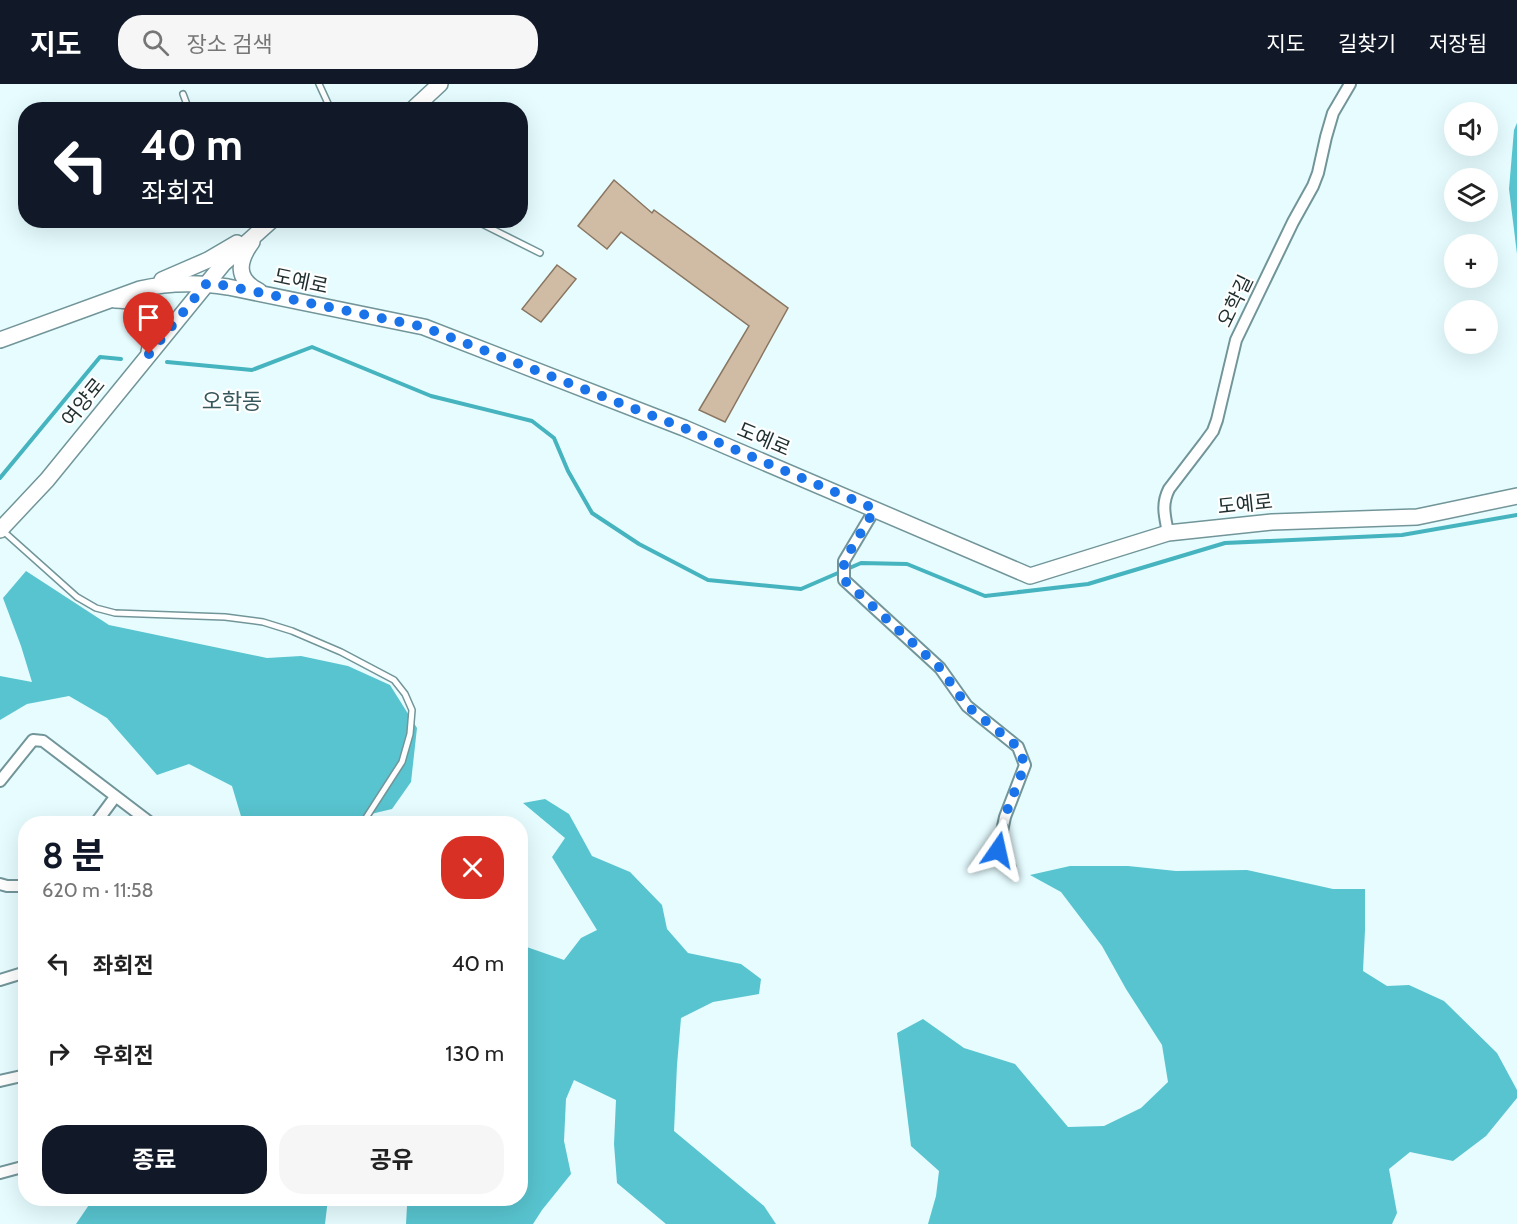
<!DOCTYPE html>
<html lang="ko">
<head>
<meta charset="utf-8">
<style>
  :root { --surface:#fff; --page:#f6f6f6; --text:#222; --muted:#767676; --accent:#111827 }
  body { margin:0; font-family:Cabin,"Noto Sans KR",sans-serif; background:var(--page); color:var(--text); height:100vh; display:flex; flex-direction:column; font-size:22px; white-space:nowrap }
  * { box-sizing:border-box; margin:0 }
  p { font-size:20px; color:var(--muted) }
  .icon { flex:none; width:33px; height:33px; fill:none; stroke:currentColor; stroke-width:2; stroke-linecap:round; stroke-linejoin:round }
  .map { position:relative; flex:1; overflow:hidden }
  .drawer { position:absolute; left:18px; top:732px; width:510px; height:390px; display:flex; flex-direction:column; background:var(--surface); border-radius:24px; box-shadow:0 6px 24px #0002 }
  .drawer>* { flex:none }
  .hud { position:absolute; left:18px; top:18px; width:510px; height:126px; border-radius:24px; box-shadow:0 6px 24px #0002; background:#111827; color:#fff; overflow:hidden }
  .fabs { position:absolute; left:1444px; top:18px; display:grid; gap:12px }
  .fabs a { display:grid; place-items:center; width:54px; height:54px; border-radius:50%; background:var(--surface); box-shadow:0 6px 24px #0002; font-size:30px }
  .pin { position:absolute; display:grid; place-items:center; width:51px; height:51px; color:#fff; margin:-62px -26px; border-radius:50% 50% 50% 0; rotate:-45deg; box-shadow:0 0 6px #0007 }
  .pin .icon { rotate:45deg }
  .me { position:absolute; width:66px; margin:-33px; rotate:11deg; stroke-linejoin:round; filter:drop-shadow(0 0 4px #0008) }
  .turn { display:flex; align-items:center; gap:21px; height:126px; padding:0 24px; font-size:27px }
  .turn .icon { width:78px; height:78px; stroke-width:2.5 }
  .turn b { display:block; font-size:42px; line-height:51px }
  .round { display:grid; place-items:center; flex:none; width:63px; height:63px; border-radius:24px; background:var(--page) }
  .headline { display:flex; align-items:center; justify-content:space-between; height:102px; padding:0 24px }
  h1 { font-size:36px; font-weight:700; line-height:45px; color:var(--accent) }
  .button { display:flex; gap:12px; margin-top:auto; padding:12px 24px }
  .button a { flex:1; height:69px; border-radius:24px; background:var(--accent); color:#fff; font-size:24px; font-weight:700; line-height:69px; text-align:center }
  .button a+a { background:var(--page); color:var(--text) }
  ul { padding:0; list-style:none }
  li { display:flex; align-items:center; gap:18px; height:90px; padding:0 24px }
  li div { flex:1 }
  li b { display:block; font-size:22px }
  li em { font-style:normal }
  header { display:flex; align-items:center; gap:36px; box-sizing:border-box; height:84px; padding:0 30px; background:var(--accent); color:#fff }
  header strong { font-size:28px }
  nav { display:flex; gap:33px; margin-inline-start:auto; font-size:21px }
  .search { width:420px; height:54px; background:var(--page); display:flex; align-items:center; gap:15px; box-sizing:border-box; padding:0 21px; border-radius:24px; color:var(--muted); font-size:22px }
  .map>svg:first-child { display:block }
</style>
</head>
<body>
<header>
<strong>지도</strong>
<div class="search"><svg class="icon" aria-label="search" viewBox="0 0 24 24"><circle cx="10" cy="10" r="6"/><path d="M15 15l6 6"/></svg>장소 검색</div>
<nav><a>지도</a><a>길찾기</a><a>저장됨</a></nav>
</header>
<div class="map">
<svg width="1517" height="1140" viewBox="0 0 1517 1140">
  <rect width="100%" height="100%" fill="#e6fcff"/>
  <g fill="#58c4cf">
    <polygon points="1517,39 1517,170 1509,105 1514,46"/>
    <polygon points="26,487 109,541 267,574 301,572 348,582 390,601 417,644 411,698 392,725 333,739 243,739 232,702 189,680 157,691 107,634 69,612 27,620 0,636 0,592 32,598 21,562 3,514"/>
    <polygon points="545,715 569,730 592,772 630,788 662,821 667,845 688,869 741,880 761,895 759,910 713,918 681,934 677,981 674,1047 764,1122 776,1140 666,1140 617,1099 614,1060 616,1016 574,996 566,1015 564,1057 571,1090 542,1126 533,1140 406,1140 407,1122 415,1115 520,1114 521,861 564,876 581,854 597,846 552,773 565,754 523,719"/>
    <polygon points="1070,782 1128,782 1176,787 1247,786 1333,805 1365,805 1365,846 1363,887 1387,902 1409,901 1444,917 1497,969 1517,1006 1517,1014 1486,1052 1453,1077 1410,1068 1389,1085 1397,1129 1392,1140 928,1140 936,1112 939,1087 911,1062 897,949 923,935 964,964 1015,980 1068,1043 1104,1042 1141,1024 1168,998 1162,961 1126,905 1102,862 1061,808 1030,791"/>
    <polygon points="93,1115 93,1114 328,1115 325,1140 76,1140"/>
  </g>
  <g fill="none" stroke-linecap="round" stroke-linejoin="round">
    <g stroke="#46b4bf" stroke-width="4">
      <polyline points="167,278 252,286 312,263 431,312 532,337 554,354 568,387 592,429 639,460 708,496 801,505 861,479 907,480 985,512 1088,500 1225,459 1402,451 1517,431"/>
      <polyline points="0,394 100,273 121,275"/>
    </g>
  </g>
  <g fill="#d0bba4" stroke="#897661" stroke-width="1.5">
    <polygon points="614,96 652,129 654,126 788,224 725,338 699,326 749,242 621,148 607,165 578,142"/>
    <polygon points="557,181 576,195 541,238 522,225"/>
  </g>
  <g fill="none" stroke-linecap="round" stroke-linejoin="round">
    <defs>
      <g id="lane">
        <polyline points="319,0 331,26"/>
        <polyline points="183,10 189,26"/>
        <polyline points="474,136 540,169"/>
        <polyline points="2,446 77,513 96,524 115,529 225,533 263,538 292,547 341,568 394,596 405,610 412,626 410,650 402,678 362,740"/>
      </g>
      <g id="street">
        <polyline points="875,425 844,477 844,496 940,584 967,622 1018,663 1025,681 1005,733 998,766 1010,783"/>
        <path d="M1168,449C1165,432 1161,421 1169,405L1205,358L1213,347L1217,336L1236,256L1293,138L1313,102L1318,89L1326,53L1333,29L1350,0"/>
        <polyline points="0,697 33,656 43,657 152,740"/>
        <polyline points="95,740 115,713"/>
        <polyline points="0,800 7,802 26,802"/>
        <polyline points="0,896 26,888"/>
        <polyline points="0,997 26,991"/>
        <polyline points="0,1089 26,1082"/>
      </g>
      <g id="secondary">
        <polyline points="412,26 440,0"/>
        <path d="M252,158C238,177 235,195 259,207"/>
        <polyline points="162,196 208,176 237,159"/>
        <path d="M115,216C155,217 156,234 149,268"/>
        <path d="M0,256L140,205C170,198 197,198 228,203L424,243L684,344L1030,492L1168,449L1272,438L1417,433L1517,412"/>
        <polyline points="0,446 47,396 223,180 272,136"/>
      </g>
    </defs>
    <use href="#lane" stroke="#729599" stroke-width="8"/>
    <use href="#street" stroke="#729599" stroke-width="14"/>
    <use href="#secondary" stroke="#729599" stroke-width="18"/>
    <use href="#lane" stroke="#fff" stroke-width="5"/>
    <use href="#street" stroke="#fff" stroke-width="10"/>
    <use href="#secondary" stroke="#fff" stroke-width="15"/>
  </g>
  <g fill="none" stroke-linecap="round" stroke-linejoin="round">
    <polyline stroke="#1a73e8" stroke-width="10" stroke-dasharray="0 18" points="149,270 207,199 228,202 424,243 684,344 875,425 844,477 844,496 940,584 967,622 1018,663 1025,681 1005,732 998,766"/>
  </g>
  <g text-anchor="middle" stroke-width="4.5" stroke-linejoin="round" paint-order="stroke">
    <g font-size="20" fill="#1f2e2f" stroke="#fff">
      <text transform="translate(301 197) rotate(12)" y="7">도예로</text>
      <text transform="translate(1235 217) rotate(-64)" y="7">오학길</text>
      <text transform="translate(83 318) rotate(-51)" y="7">여양로</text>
      <text transform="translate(764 355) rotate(23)" y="7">도예로</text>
      <text transform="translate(1245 420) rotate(-6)" y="7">도예로</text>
    </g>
    <g font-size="22" fill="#37585c" stroke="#fff">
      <text x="232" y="325">오학동</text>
    </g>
  </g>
</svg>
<div class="fabs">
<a><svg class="icon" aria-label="sound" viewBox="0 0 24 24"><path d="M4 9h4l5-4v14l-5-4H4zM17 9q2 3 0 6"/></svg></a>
<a><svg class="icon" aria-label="layers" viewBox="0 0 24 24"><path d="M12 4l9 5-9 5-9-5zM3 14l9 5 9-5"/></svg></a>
<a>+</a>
<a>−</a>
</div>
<div class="pin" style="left:149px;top:270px;background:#d93025"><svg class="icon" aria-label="arrive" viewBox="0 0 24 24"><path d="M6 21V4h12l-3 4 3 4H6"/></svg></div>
<svg class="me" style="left:998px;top:766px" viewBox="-20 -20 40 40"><path d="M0-17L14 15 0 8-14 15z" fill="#1a73e8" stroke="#fff" stroke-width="4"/></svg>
<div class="hud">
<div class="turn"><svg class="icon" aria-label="left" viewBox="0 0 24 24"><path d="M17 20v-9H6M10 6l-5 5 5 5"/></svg><div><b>40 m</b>좌회전</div></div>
</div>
<section class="drawer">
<div class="headline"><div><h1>8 분</h1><p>620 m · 11:58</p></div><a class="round" style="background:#d93025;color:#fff"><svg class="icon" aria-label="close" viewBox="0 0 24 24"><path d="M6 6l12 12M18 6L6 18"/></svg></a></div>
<ul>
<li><svg class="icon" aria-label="left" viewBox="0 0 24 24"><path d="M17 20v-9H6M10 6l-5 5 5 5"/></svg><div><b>좌회전</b></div><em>40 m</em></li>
<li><svg class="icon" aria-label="right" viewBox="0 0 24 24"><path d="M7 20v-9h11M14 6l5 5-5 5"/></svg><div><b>우회전</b></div><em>130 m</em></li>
</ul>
<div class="button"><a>종료</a><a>공유</a></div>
</section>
</div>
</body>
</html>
